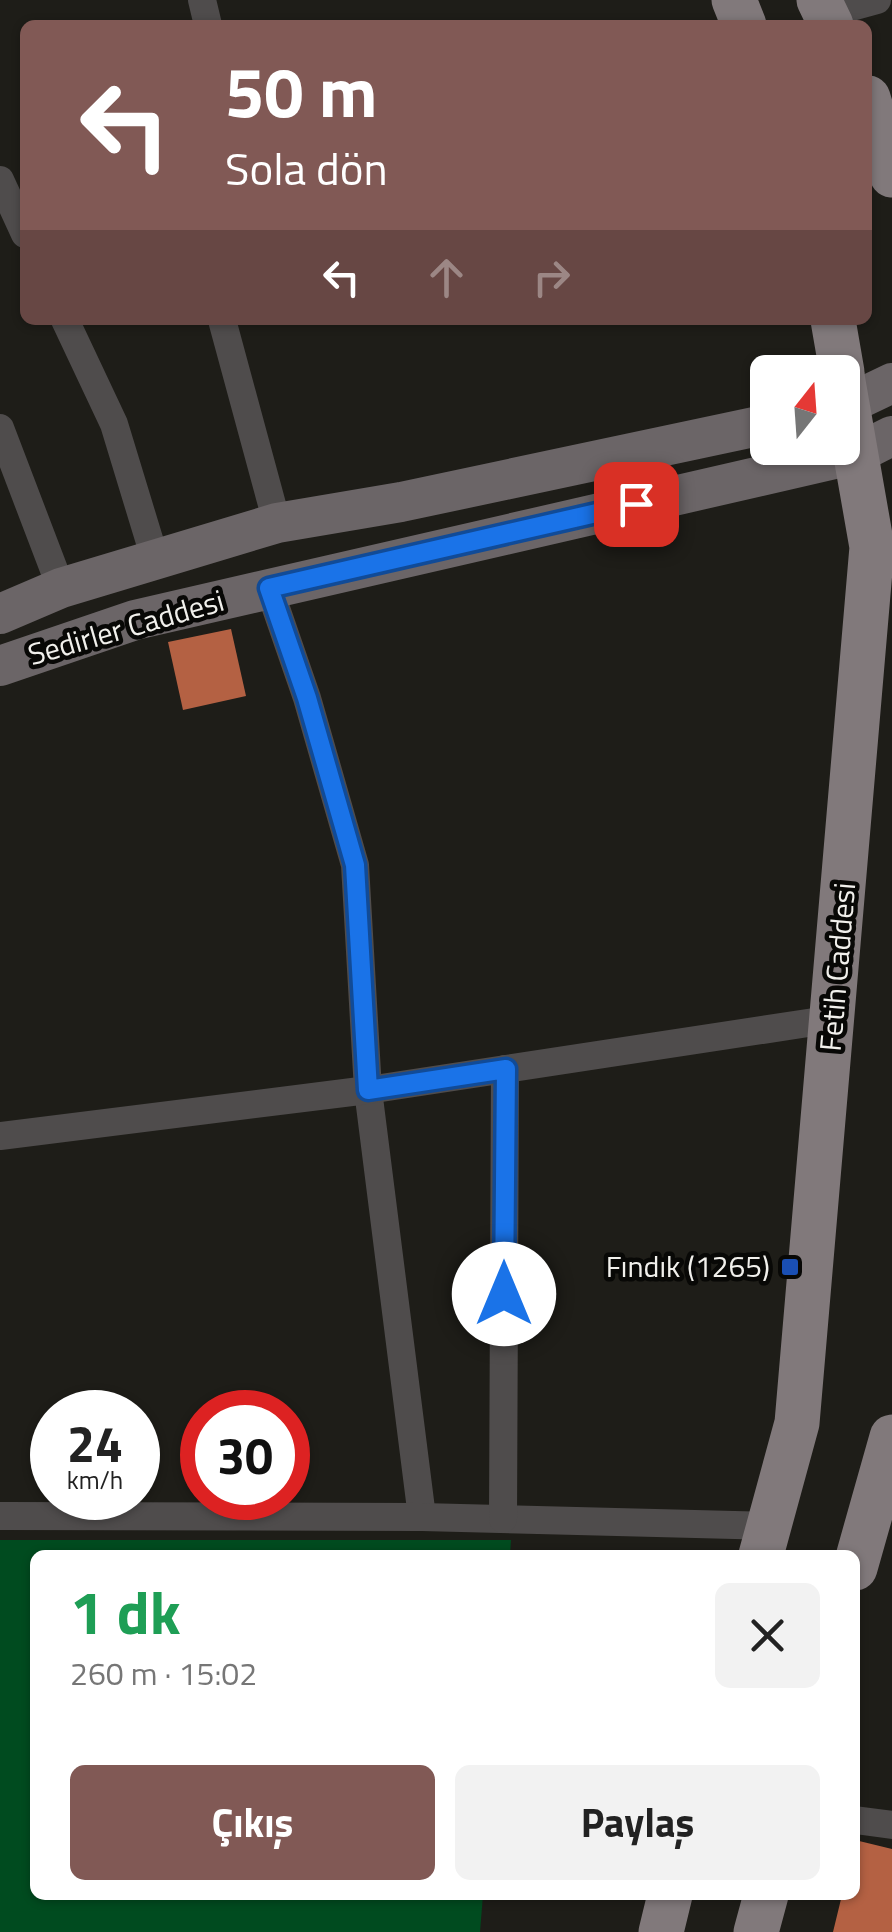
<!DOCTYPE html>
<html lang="tr">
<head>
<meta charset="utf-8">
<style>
  :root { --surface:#fff; --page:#f2f2f2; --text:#222; --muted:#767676; --accent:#815955 }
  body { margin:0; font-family:"Titillium Web",sans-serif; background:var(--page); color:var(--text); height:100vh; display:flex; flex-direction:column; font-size:38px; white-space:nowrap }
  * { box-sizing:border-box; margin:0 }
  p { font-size:32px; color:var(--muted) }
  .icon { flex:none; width:55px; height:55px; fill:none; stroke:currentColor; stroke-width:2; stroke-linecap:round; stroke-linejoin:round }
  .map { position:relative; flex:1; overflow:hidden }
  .details { position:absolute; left:30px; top:1550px; width:830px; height:350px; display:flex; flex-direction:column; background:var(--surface); border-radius:15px; box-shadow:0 2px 8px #0004 }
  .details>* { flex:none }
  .banner { position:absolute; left:20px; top:20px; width:852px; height:305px; border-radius:15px; box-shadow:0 2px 8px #0004; background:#815955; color:#fff; overflow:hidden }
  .needle { width:65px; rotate:17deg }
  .fabs { position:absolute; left:750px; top:355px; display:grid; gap:20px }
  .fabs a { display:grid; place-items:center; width:110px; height:110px; border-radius:15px; background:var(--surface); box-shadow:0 2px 8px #0004; font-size:50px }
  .speed { position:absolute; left:30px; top:1390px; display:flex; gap:20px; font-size:50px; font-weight:700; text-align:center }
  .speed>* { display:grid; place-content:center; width:130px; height:130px; border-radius:50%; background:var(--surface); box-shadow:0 2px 8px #0004; line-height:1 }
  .speed small { font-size:25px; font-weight:400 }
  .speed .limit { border:15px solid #d22; background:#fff; color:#111 }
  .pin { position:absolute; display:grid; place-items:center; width:85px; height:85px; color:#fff; margin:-42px; border-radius:20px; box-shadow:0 5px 15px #0006 }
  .me { position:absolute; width:110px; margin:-55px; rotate:0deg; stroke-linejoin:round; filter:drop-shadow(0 0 8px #0008) }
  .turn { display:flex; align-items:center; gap:35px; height:210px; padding:0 40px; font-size:45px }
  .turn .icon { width:130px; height:130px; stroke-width:2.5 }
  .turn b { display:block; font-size:70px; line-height:85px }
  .lanes { display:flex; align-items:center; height:95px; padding:0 40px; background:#0003; justify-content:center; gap:50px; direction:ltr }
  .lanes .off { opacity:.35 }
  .round { display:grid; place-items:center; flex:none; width:105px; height:105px; border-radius:15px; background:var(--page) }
  .overview { display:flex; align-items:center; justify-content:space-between; height:170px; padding:0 40px }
  h1 { font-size:60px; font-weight:700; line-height:75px; color:#1e9e55 }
  .primary-button { display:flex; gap:20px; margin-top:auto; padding:20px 40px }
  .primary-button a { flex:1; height:115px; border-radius:15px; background:var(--accent); color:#fff; font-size:40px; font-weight:700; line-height:115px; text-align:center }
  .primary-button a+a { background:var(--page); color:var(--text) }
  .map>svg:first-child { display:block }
</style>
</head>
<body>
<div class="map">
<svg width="892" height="1932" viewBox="0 0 892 1932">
  <rect width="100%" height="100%" fill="#1e1d18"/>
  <polygon fill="#004b1f" points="0,1540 511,1540 510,1555 35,1555 35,1895 483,1895 480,1932 0,1932"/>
  <g fill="#b46143">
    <polygon points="231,629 246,696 183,710 168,642"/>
    <polygon points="855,1840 892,1849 892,1932 833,1932 842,1895 855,1895"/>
  </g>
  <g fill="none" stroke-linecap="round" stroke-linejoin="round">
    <g stroke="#4f4c4c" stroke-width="28">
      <polyline points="202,0 208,25"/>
      <polyline points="826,14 877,0"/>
      <polyline points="0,180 25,234"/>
      <polyline points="65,320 114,424 156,562"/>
      <polyline points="222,320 277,523"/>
      <polyline points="0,428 61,588"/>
      <polyline points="269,588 307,698 355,865 368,1090 422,1517"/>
      <polyline points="0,1136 368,1090 834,1019"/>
      <polyline points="0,1516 422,1517 769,1526"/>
      <polyline points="503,1519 505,1069"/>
      <polyline points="855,1820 892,1825"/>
    </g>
    <g stroke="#6b6567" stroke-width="40">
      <polyline points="842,407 892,383"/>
      <polyline points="0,614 61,588 277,523 401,502 768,424"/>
      <polyline points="0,666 135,620 856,454 892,436"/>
    </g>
    <g stroke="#81797b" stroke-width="45">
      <polyline points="734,0 744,25"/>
      <polyline points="819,0 831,25"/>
      <polyline points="868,98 892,175"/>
      <polyline points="833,320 842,372"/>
      <polyline points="761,1555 797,1423 872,547 842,376"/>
      <polyline points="855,1568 892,1437"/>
      <polyline points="661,1932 670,1895"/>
      <polyline points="756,1932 766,1895"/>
    </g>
  </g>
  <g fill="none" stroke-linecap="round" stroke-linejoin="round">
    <defs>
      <polyline id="route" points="504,1294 506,1069 368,1090 355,865 307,698 269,588 636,504"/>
    </defs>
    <use href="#route" stroke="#114b97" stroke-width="25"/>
    <use href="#route" stroke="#1a73e8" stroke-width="18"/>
  </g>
  <rect fill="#1a4fb4" stroke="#080806" stroke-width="4" x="780" y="1257" width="20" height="20" rx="5"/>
  <g text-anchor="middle" stroke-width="9" stroke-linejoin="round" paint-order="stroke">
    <g font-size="30" fill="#f1f0ec" stroke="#080806">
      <text transform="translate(126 628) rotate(-16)" y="10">Sedirler Caddesi</text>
      <text transform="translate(838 967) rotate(-85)" y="10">Fetih Caddesi</text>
    </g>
    <g font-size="30" fill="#f1f0ec" stroke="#080806" text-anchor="end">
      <text x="770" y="1277">Fındık (1265)</text>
    </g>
  </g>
</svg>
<div class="fabs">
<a><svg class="needle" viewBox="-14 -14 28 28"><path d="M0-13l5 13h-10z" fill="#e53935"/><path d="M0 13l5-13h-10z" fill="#767676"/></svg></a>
</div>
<div class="speed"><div>24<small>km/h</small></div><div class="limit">30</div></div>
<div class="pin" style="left:636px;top:504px;background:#d93025"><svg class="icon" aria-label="arrive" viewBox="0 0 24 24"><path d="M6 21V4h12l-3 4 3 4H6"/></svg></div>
<svg class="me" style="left:504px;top:1294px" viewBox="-20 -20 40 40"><circle r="19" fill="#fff"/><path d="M0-13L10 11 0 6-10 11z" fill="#1a73e8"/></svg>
<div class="banner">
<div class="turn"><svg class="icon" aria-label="left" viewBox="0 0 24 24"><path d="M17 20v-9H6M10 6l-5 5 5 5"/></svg><div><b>50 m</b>Sola dön</div></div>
<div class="lanes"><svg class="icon" aria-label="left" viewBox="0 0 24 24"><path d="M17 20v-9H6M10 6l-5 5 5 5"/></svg><svg class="icon off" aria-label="ahead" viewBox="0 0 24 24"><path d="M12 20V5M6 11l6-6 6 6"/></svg><svg class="icon off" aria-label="right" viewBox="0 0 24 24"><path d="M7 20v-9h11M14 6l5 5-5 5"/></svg></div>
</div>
<section class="details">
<div class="overview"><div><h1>1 dk</h1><p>260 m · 15:02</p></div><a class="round"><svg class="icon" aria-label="close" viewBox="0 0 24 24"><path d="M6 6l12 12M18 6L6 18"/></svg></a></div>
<div class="primary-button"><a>Çıkış</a><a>Paylaş</a></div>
</section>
</div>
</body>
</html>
